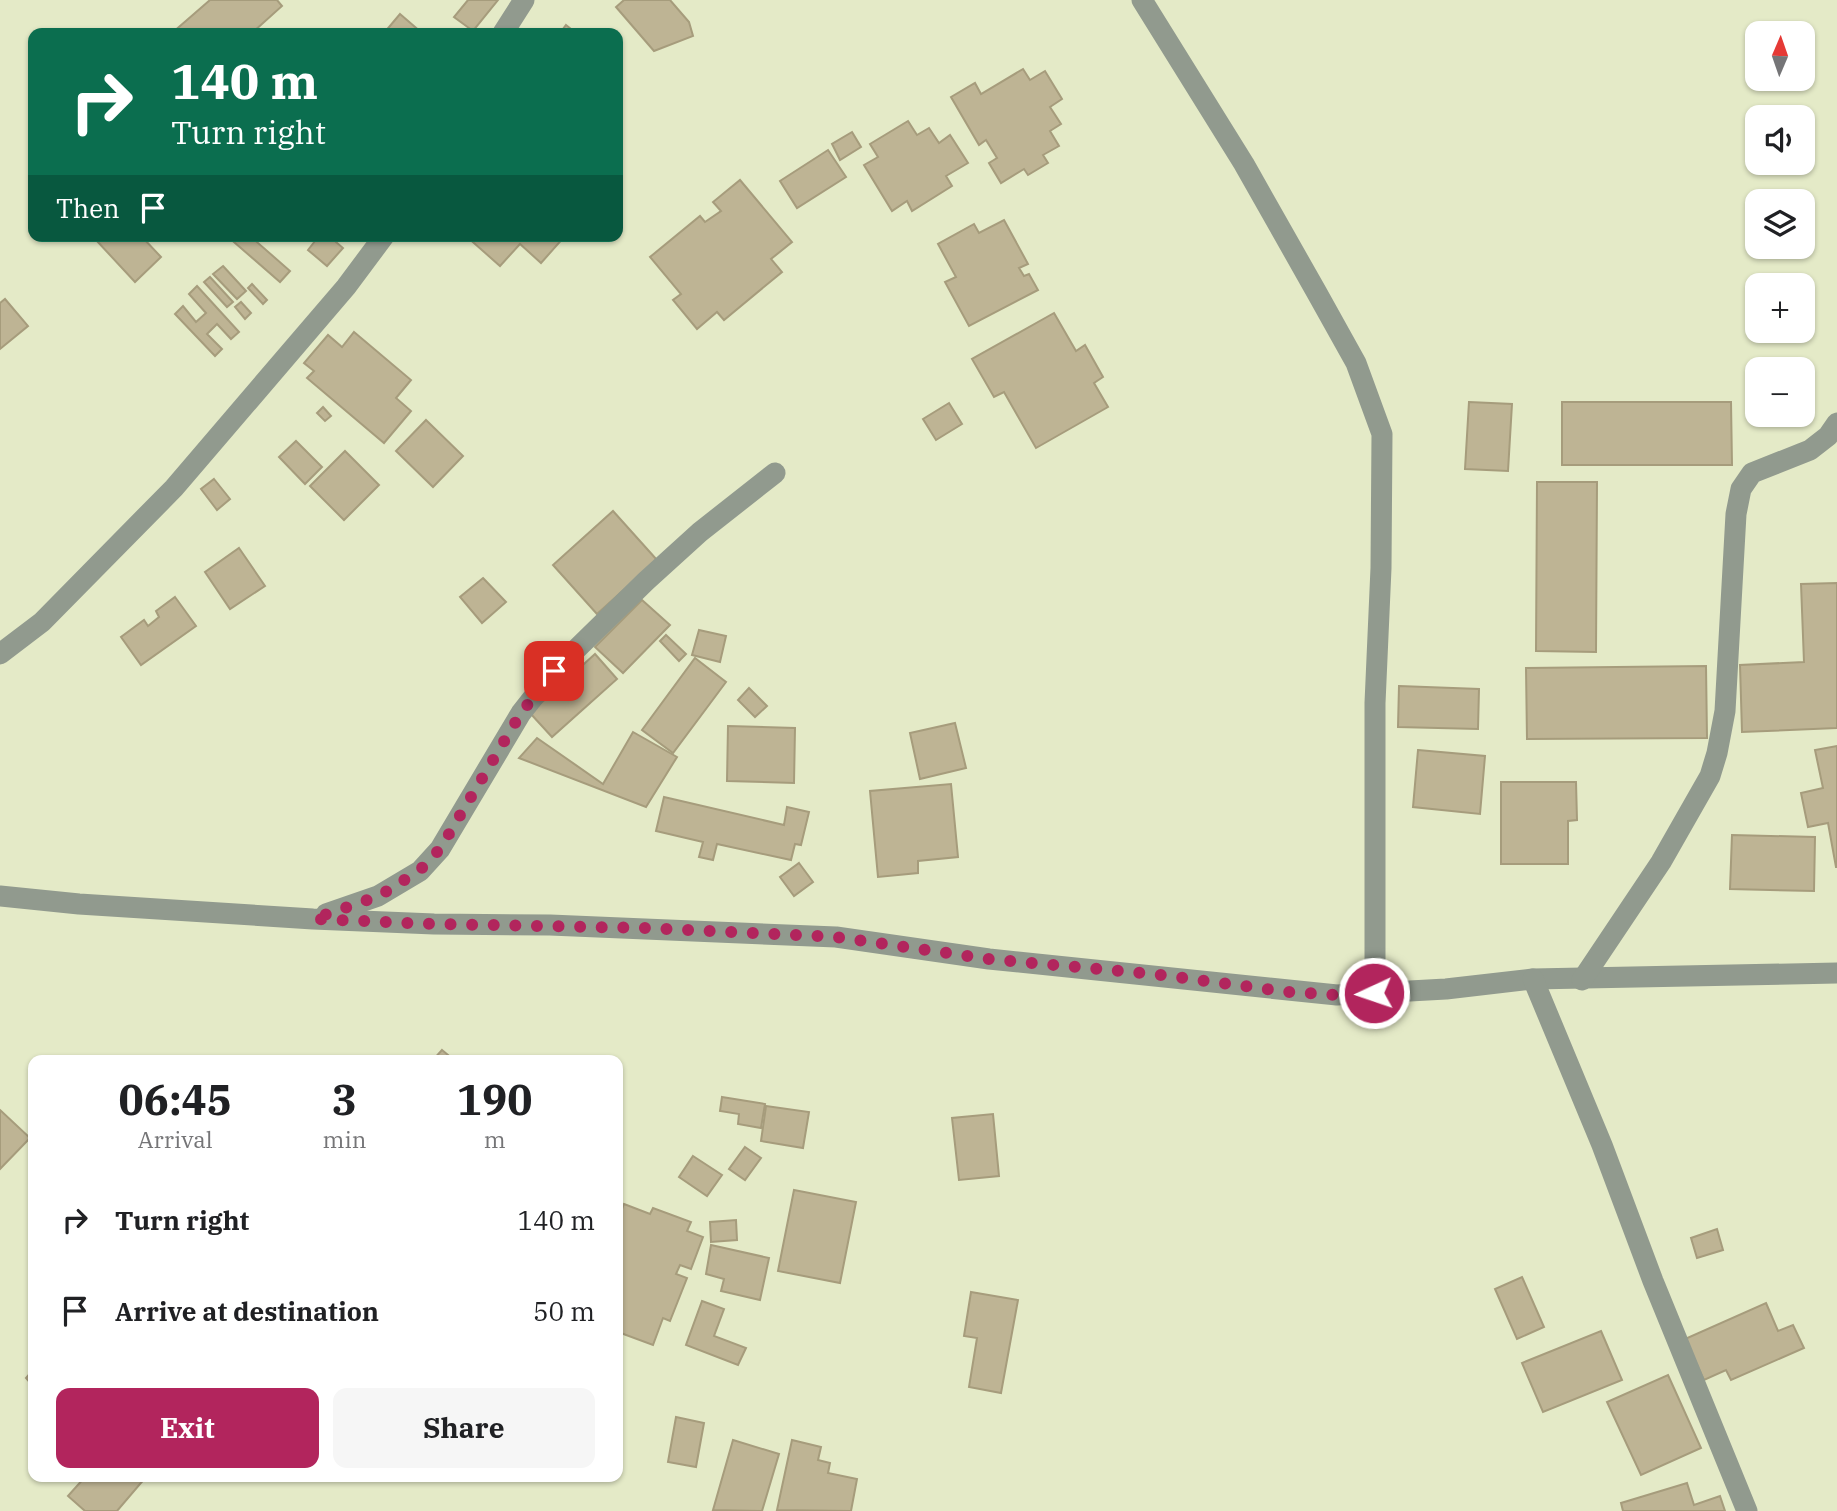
<!DOCTYPE html>
<html lang="en">
<head>
<meta charset="utf-8">
<style>
  :root { --surface:#fff; --page:#f6f6f6; --text:#202124; --muted:#757577; --accent:#b2255d }
  body { margin:0; font-family:"IBM Plex Serif",serif; background:var(--page); color:var(--text); height:100vh; display:flex; flex-direction:column; font-size:26px; white-space:nowrap }
  * { box-sizing:border-box; margin:0 }
  p { font-size:23px; color:var(--muted) }
  .icon { flex:none; width:38px; height:38px; fill:none; stroke:currentColor; stroke-width:2; stroke-linecap:round; stroke-linejoin:round }
  .map { position:relative; flex:1; overflow:hidden }
  .side { position:absolute; left:28px; top:1055px; width:595px; height:427px; display:flex; flex-direction:column; background:var(--surface); border-radius:14px; box-shadow:0 2px 5px #0004 }
  .side>* { flex:none }
  .top-card { position:absolute; left:28px; top:28px; width:595px; height:214px; border-radius:14px; box-shadow:0 2px 5px #0004; background:#0b6e4f; color:#fff; overflow:hidden }
  .needle { width:46px; rotate:2deg }
  .tools { position:absolute; left:1745px; top:21px; display:grid; gap:14px }
  .tools a { display:grid; place-items:center; width:70px; height:70px; border-radius:14px; background:var(--surface); box-shadow:0 2px 5px #0004; font-size:35px }
  .pin { position:absolute; display:grid; place-items:center; width:60px; height:60px; color:#fff; margin:-30px; border-radius:14px; box-shadow:0 4px 10px #0006 }
  .me { position:absolute; width:77px; margin:-38px; rotate:267deg; stroke-linejoin:round; filter:drop-shadow(0 0 5px #0008) }
  .turn { display:flex; align-items:center; gap:24px; height:147px; padding:0 28px; font-size:32px }
  .turn .icon { width:91px; height:91px; stroke-width:2.5 }
  .turn b { display:block; font-size:49px; line-height:60px }
  .then { display:flex; align-items:center; height:66px; padding:0 28px; background:#0003; gap:14px; font-size:26px }
  .eta { display:flex; justify-content:space-evenly; align-items:center; height:119px; text-align:center }
  .eta b { font-size:42px; font-weight:800; line-height:49px }
  .button { display:flex; gap:14px; margin-top:auto; padding:14px 28px }
  .button a { flex:1; height:80px; border-radius:14px; background:var(--accent); color:#fff; font-size:28px; font-weight:800; line-height:80px; text-align:center }
  .button a+a { background:var(--page); color:var(--text) }
  ul { padding:0; list-style:none }
  li { display:flex; align-items:center; gap:21px; height:91px; padding:0 28px }
  li div { flex:1 }
  li b { display:block; font-size:26px }
  li em { font-style:normal }
  .map>svg:first-child { display:block }
</style>
</head>
<body>
<div class="map">
<svg width="1837" height="1511" viewBox="0 0 1837 1511">
  <rect width="100%" height="100%" fill="#e4eac7"/>
  <g fill="#beb494" stroke="#a69c7c" stroke-width="2">
    <polygon points="210,0 277,0 282,6 252,33 172,33"/>
    <polygon points="468,0 498,0 473,31 454,17"/>
    <polygon points="624,0 670,0 689,22 693,36 654,51 616,7"/>
    <polygon points="400,14 422,33 384,33"/>
    <polygon points="566,25 576,33 560,33"/>
    <polygon points="1023,69 1030,80 1045,71 1062,99 1050,107 1061,124 1050,131 1059,146 1043,155 1048,163 1028,175 1024,169 1001,183 989,163 997,158 986,140 979,145 951,97 975,83 981,94"/>
    <polygon points="908,121 917,135 929,128 939,143 950,135 968,163 946,176 952,186 912,211 907,201 892,211 864,165 878,157 870,144"/>
    <polygon points="852,132 861,147 840,160 832,144"/>
    <polygon points="828,150 846,177 797,208 780,181"/>
    <polygon points="740,180 792,242 771,259 782,272 724,320 717,312 697,329 673,300 681,294 650,257 700,216 705,222 721,211 713,202"/>
    <polygon points="1004,220 1028,264 1019,268 1024,276 1029,274 1038,290 969,326 945,282 956,277 938,244 974,224 979,233"/>
    <polygon points="100,236 145,236 143,238 161,257 135,282 96,240"/>
    <polygon points="227,236 250,236 290,271 280,282"/>
    <polygon points="319,236 329,236 343,248 327,266 308,250"/>
    <polygon points="466,236 565,236 541,263 520,244 500,266"/>
    <polygon points="223,266 246,291 237,299 213,274"/>
    <polygon points="210,277 233,302 227,307 204,282"/>
    <polygon points="252,284 267,300 263,304 248,288"/>
    <polygon points="197,286 239,332 231,339 217,324 207,334 222,349 215,356 175,314 183,306 196,322 206,313 189,294"/>
    <polygon points="5,299 28,326 0,349 0,303"/>
    <polygon points="241,302 251,313 245,319 235,307"/>
    <polygon points="1054,313 1076,351 1085,345 1103,377 1094,383 1108,407 1036,448 1004,392 994,397 972,359"/>
    <polygon points="354,332 411,380 396,398 411,411 384,443 307,378 314,371 304,363 328,335 342,347"/>
    <polygon points="1469,402 1512,404 1508,471 1465,469"/>
    <polygon points="1562,402 1731,402 1732,465 1562,465"/>
    <polygon points="949,403 962,424 936,440 923,419"/>
    <polygon points="323,407 331,416 325,421 317,413"/>
    <polygon points="426,420 463,456 433,487 396,451"/>
    <polygon points="296,441 322,467 305,484 279,457"/>
    <polygon points="345,451 379,485 344,520 310,486"/>
    <polygon points="214,479 230,499 217,510 201,489"/>
    <polygon points="1537,482 1597,482 1596,652 1536,651"/>
    <polygon points="613,511 657,560 597,614 553,565"/>
    <polygon points="239,548 265,586 230,609 205,572"/>
    <polygon points="483,578 506,602 482,623 460,597"/>
    <polygon points="1837,583 1837,728 1742,732 1740,665 1804,662 1801,584"/>
    <polygon points="175,597 196,626 141,665 121,637 144,620 148,626 159,617 156,611"/>
    <polygon points="642,600 670,625 623,673 595,647"/>
    <polygon points="699,630 726,636 720,662 692,655"/>
    <polygon points="666,635 686,654 679,661 660,641"/>
    <polygon points="595,654 617,679 552,737 530,713"/>
    <polygon points="695,658 726,682 673,753 642,730"/>
    <polygon points="1706,666 1707,738 1527,739 1526,668"/>
    <polygon points="1399,686 1479,689 1478,729 1398,727"/>
    <polygon points="749,688 767,706 755,717 738,700"/>
    <polygon points="955,723 966,768 920,779 910,733"/>
    <polygon points="728,726 795,728 794,783 727,781"/>
    <polygon points="633,732 677,757 646,807 519,758 537,738 603,784"/>
    <polygon points="1837,746 1837,867 1836,867 1828,823 1808,827 1801,793 1823,788 1815,750"/>
    <polygon points="1418,750 1485,756 1480,814 1413,807"/>
    <polygon points="1501,782 1576,782 1577,820 1568,821 1568,864 1501,864"/>
    <polygon points="951,784 958,857 918,861 918,873 878,877 870,791"/>
    <polygon points="664,797 784,825 787,807 809,812 801,845 795,844 791,860 717,844 713,860 699,857 703,842 656,831"/>
    <polygon points="1732,835 1815,837 1814,891 1730,889"/>
    <polygon points="799,863 813,882 794,896 780,877"/>
    <polygon points="442,1050 454,1060 433,1060"/>
    <polygon points="722,1097 765,1104 761,1128 738,1124 739,1114 720,1111"/>
    <polygon points="766,1106 809,1112 803,1148 761,1141"/>
    <polygon points="0,1110 30,1138 0,1169"/>
    <polygon points="993,1114 999,1176 959,1180 952,1118"/>
    <polygon points="745,1147 761,1158 745,1180 729,1169"/>
    <polygon points="693,1156 722,1175 707,1196 679,1177"/>
    <polygon points="794,1190 856,1202 840,1283 778,1271"/>
    <polygon points="624,1204 650,1214 653,1208 691,1222 687,1231 703,1237 691,1269 680,1265 676,1274 687,1278 670,1321 663,1318 653,1345 618,1332 618,1219"/>
    <polygon points="736,1220 737,1240 711,1242 710,1222"/>
    <polygon points="1717,1229 1723,1250 1697,1258 1691,1238"/>
    <polygon points="711,1245 769,1258 760,1300 721,1291 724,1279 706,1274"/>
    <polygon points="1522,1277 1544,1327 1517,1339 1495,1289"/>
    <polygon points="971,1292 1018,1300 1001,1393 969,1387 977,1338 964,1336"/>
    <polygon points="702,1301 724,1309 714,1336 746,1348 738,1365 686,1345"/>
    <polygon points="1766,1303 1778,1331 1793,1325 1804,1348 1731,1380 1726,1370 1704,1380 1685,1339"/>
    <polygon points="1601,1331 1622,1380 1543,1412 1522,1363"/>
    <polygon points="33,1370 33,1386 26,1378"/>
    <polygon points="1668,1375 1701,1448 1641,1475 1607,1402"/>
    <polygon points="676,1417 704,1423 696,1467 668,1462"/>
    <polygon points="733,1440 779,1454 762,1511 713,1510"/>
    <polygon points="792,1440 821,1447 818,1460 830,1463 828,1473 857,1479 851,1511 777,1510"/>
    <polygon points="85,1477 146,1477 117,1511 85,1511 68,1496"/>
    <polygon points="1687,1483 1694,1505 1720,1496 1725,1511 1623,1511 1621,1503"/>
  </g>
  <g fill="none" stroke-linecap="round" stroke-linejoin="round">
    <g stroke="#919a8e" stroke-width="21">
      <polyline points="1142,0 1244,164 1317,293 1356,363 1382,434 1381,568 1375,703 1375,993"/>
      <polyline points="503,33 524,0"/>
      <polyline points="0,654 42,622 174,488 346,287 384,236"/>
      <polyline points="0,896 79,904 313,919 434,924 550,925 836,937 989,959 1337,995 1446,989 1533,979 1837,973"/>
      <polyline points="326,914 378,896 420,871 440,849 521,713 554,671 646,581 700,532 775,473"/>
      <polyline points="1533,979 1602,1145 1653,1281 1747,1511"/>
      <polyline points="1582,980 1661,862 1710,776 1717,753 1725,711 1736,514 1741,489 1752,473 1810,450 1828,436 1837,423"/>
    </g>
  </g>
  <g fill="none" stroke-linecap="round" stroke-linejoin="round">
    <polyline stroke="#b2255d" stroke-width="12" stroke-dasharray="0 21.6" points="554,671 521,713 440,849 420,870 379,896 313,919 434,924 648,928 836,937 989,959 1153,974 1289,992 1337,995 1374,993"/>
  </g>
</svg>
<div class="tools">
<a><svg class="needle" viewBox="-14 -14 28 28"><path d="M0-13l5 13h-10z" fill="#e53935"/><path d="M0 13l5-13h-10z" fill="#757577"/></svg></a>
<a><svg class="icon" aria-label="sound" viewBox="0 0 24 24"><path d="M4 9h4l5-4v14l-5-4H4zM17 9q2 3 0 6"/></svg></a>
<a><svg class="icon" aria-label="layers" viewBox="0 0 24 24"><path d="M12 4l9 5-9 5-9-5zM3 14l9 5 9-5"/></svg></a>
<a>+</a>
<a>−</a>
</div>
<div class="pin" style="left:554px;top:671px;background:#d93025"><svg class="icon" aria-label="arrive" viewBox="0 0 24 24"><path d="M6 21V4h12l-3 4 3 4H6"/></svg></div>
<svg class="me" style="left:1374px;top:993px" viewBox="-20 -20 40 40"><circle r="17" fill="#b2255d" stroke="#fff" stroke-width="3"/><path d="M0-11L8 9 0 5-8 9z" fill="#fff"/></svg>
<div class="top-card">
<div class="turn"><svg class="icon" aria-label="right" viewBox="0 0 24 24"><path d="M7 20v-9h11M14 6l5 5-5 5"/></svg><div><b>140 m</b>Turn right</div></div>
<div class="then">Then<svg class="icon" aria-label="arrive" viewBox="0 0 24 24"><path d="M6 21V4h12l-3 4 3 4H6"/></svg></div>
</div>
<section class="side">
<div class="eta">
<div><b>06:45</b><p>Arrival</p></div>
<div><b>3</b><p>min</p></div>
<div><b>190</b><p>m</p></div>
</div>
<ul>
<li><svg class="icon" aria-label="right" viewBox="0 0 24 24"><path d="M7 20v-9h11M14 6l5 5-5 5"/></svg><div><b>Turn right</b></div><em>140 m</em></li>
<li><svg class="icon" aria-label="arrive" viewBox="0 0 24 24"><path d="M6 21V4h12l-3 4 3 4H6"/></svg><div><b>Arrive at destination</b></div><em>50 m</em></li>
</ul>
<div class="button"><a>Exit</a><a>Share</a></div>
</section>
</div>
</body>
</html>
